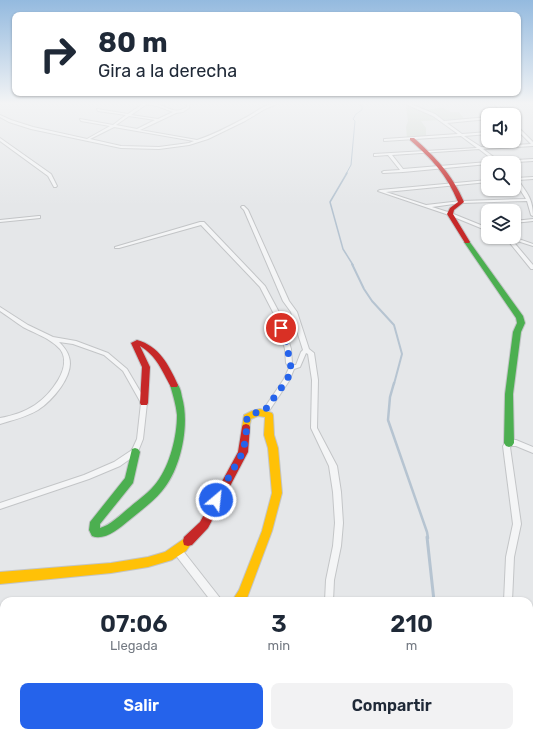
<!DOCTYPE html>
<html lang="es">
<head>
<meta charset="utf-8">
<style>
  :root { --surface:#fff; --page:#f2f2f3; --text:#1f2937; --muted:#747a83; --accent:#2563eb }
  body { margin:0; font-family:Rubik,sans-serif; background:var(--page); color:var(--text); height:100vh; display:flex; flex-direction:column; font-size:15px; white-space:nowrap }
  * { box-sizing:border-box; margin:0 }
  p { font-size:13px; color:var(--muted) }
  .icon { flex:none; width:22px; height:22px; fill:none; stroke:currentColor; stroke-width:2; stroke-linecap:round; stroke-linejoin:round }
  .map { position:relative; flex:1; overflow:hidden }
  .details { position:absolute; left:0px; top:597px; width:533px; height:140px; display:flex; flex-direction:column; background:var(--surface); border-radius:12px 12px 0 0; box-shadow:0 1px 3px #0004 }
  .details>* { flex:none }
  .banner { position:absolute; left:12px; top:12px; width:509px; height:84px; border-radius:8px; box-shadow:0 1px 3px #0004; background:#fff; color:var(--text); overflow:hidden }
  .fabs { position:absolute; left:481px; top:108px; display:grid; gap:8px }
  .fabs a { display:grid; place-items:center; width:40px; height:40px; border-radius:8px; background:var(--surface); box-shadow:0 1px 3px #0004; font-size:20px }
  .pin { position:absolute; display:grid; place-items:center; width:34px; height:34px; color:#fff; margin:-17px; border:2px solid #fff; border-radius:50%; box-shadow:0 1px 4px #0007 }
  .me { position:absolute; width:44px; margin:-22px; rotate:28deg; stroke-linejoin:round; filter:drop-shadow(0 0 3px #0008) }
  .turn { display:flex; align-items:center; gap:14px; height:84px; padding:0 20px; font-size:18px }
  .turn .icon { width:52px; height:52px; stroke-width:2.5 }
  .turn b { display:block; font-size:28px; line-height:34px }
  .eta { display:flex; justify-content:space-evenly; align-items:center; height:68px; text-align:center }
  .eta b { font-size:24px; font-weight:600; line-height:28px }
  .primary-button { display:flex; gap:8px; margin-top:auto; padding:8px 20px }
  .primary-button a { flex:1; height:46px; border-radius:8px; background:var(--accent); color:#fff; font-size:16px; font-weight:600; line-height:46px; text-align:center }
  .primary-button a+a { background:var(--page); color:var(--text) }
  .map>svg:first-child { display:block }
</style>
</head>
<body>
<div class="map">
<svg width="533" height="737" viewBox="0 0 533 737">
  <rect width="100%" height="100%" fill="#e5e7e9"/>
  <polygon fill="#d6ddd6" points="407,105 421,110 443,108 451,112 459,112 464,119 421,121 426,128 426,137 407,137 406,127 408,121 406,106"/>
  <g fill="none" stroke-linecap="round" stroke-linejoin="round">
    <polyline stroke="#b6c4d1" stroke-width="1" points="346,174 351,165 355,121 353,119 356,114 362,110 362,106 353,102"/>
    <polyline stroke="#b6c4d1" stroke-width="1.5" points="347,173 330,202 343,249 353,265"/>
    <polyline stroke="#b6c4d1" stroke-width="2" points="352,264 364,289 372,301 394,325 402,354 394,384"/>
    <polyline stroke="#b6c4d1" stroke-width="2.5" points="394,383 390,397 388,420 427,532 428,538"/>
    <g stroke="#b6c4d1" stroke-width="3">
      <polyline points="427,537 434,601"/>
      <polyline points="426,737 427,733"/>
    </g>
    <defs>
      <g id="street">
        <path d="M141,102C147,102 154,103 160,105C171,109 175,114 187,107V102H190L189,108L183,112L176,113L140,130L197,140C213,135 228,127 243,119C255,113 267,102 282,102L265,109L245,121L208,139L189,145L159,149L121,148L31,129L9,122L0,117V115L11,120L33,127L87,139L110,126L81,121L80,119L113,125L126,115L98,111L97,109L128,114L144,103ZM147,104L157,106L173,112L158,119L131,115ZM129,116L155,120L137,129L116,125ZM114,127L194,141L189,143L159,147L121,146L90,139Z"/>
        <polygon points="401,102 406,102 435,114 444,121 488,117 488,119 447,123 462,134 488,132 488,134 464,136 481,147 531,144 514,127 514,124 515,124 533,142 533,146 483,149 499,161 533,159 533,161 497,163 479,149 392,155 403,169 488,162 490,163 488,163 488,164 403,172 383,173 382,172 384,171 400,170 388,155 375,156 374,156 374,154 477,148 461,136 384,141 384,139 385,139 458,134 433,116"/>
        <polygon points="491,102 496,102 507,115 504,115 494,104"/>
        <polygon points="0,138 51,174 57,186 56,187 54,187 48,176 0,141"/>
        <path d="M514,176L516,178L533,177V179L518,180C527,193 533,199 533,216L531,215L527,201L461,203L432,207L451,213L488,228V231L449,215L378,191L380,190L488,180V182L386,192L426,205L461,201L526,199L514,180Z"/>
        <polygon points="242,206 244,206 248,210 289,301 297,312 309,349 314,353 318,380 317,428 337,466 341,492 343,523 341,546 334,580 333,601 325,601 326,580 333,546 335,523 333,492 329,466 311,428 312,380 308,354 306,353 300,367 294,369 289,381 267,414 263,414 262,412 263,410 284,379 289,368 286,363 285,349 275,316 260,287 201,225 119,248 115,248 115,247 200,222 204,222 265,286 281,316 291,349 292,363 293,365 296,365 301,352 303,350 291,312 283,301 244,210 241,207"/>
        <polygon points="39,216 40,216 40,218 0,222 0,220"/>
        <polygon points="533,219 533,221 514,223 514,221"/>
        <polygon points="505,237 513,237 533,244 533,246 511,239 533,265 533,269 531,269"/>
        <path d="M0,307L28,325L53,337L76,341L108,353L127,369L147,403L143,439L137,454L120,466L89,479L0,509V503L84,475L114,462L132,450L137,439L141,403L123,371L104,355L73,344L59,342C63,346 67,350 69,357C75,375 52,401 38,410C26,417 13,420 0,424V418C12,416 24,412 35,405C49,396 74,367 60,349C50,338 36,334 23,327C15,322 8,316 0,311Z"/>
        <polygon points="509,440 516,440 533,447 533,453 516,446 511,446 510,447 521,524 514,557 512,601 504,601 506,557 513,524 503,446 507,441"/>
        <polygon points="177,546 180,547 220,598 221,601 211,601 174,553 173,550 174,547"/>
        <polygon points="0,634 4,635 4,645 0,644"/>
        <polygon points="529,692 533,695 533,714 529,711"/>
        <polygon points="274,733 288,733 286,737 272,737"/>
      </g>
      <g id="fast">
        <polygon points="467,240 469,241 523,316 525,323 521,332 513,394 514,443 512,446 509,447 506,446 504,443 505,394 513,332 517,323 516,318 464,242"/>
        <path d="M174,382C180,384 181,392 182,397C190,425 181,469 162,491C152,503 139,512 127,522C119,529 104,541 92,536L89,530L90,522L125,478L132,449L135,448L138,449L140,452L133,483L100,524V528C111,525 121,514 130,507C139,499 150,492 157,482C170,465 177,436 177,415C176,405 173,395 170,385Z"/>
      </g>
      <g id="slow">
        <polygon points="260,409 272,413 273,415 274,435 278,448 282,493 272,531 247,598 245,601 232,601 239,590 262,531 272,493 268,448 264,435 265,417 258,416 251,419 249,429 246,430 243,429 242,427 244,415 252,411"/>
        <polygon points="188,536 192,537 193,541 186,551 172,560 148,567 111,573 0,584 0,572 111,563 148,557 165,552"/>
      </g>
      <g id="jam">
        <path d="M410,138H414C436,158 452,174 464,202L454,210L453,214L470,242L469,243H465L447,214L450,208L458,202C447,175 432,159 410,140Z"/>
        <path d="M137,340C159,346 169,365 178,385L177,387H171C162,371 157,356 140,346L150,367L148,403L147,405H141L140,403L142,367L131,343Z"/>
        <polygon points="246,424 249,425 250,427 248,452 208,528 192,545 188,546 184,545 183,541 184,537 200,522 238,452 242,427 243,425"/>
      </g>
    </defs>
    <use href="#street" stroke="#c3c5c7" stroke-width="2"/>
    <use href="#fast" stroke="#c3c5c7" stroke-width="2"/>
    <use href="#slow" stroke="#c3c5c7" stroke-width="2"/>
    <use href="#jam" stroke="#c3c5c7" stroke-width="2"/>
    <use href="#street" fill="#f4f5f6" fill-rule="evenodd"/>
    <use href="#fast" fill="#4caf50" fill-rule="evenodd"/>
    <use href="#slow" fill="#ffc107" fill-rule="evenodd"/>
    <use href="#jam" fill="#c62828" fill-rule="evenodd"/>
  </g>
  <linearGradient id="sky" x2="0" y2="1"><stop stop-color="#94badf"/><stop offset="0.5" stop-color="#f3f4f5"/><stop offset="1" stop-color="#f3f4f5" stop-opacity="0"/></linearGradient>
  <rect width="533" height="206" fill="url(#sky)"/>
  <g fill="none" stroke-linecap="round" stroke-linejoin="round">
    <path stroke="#2563eb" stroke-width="7" stroke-dasharray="0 12.6" d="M216,500L243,452L246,436L247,417L252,413L264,412C273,397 287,384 292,368L289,363L288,349L281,328"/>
  </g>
</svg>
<div class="fabs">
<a><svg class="icon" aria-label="sound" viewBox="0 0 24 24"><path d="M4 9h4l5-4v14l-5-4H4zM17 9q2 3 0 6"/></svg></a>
<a><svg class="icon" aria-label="search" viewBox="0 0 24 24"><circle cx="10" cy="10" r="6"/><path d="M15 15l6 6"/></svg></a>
<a><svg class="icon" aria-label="layers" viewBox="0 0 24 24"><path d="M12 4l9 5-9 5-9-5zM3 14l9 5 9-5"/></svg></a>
</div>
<div class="pin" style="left:281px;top:328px;background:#d93025"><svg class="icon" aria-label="arrive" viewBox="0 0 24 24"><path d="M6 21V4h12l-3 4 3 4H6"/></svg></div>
<svg class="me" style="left:216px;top:500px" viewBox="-20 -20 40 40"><circle r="17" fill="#2563eb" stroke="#fff" stroke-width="3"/><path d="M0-11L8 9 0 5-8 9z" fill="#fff"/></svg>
<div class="banner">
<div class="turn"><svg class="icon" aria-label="right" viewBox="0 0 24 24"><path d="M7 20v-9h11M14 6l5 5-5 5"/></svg><div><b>80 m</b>Gira a la derecha</div></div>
</div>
<section class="details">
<div class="eta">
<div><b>07:06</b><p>Llegada</p></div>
<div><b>3</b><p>min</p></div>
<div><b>210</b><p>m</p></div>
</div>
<div class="primary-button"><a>Salir</a><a>Compartir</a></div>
</section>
</div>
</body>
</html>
